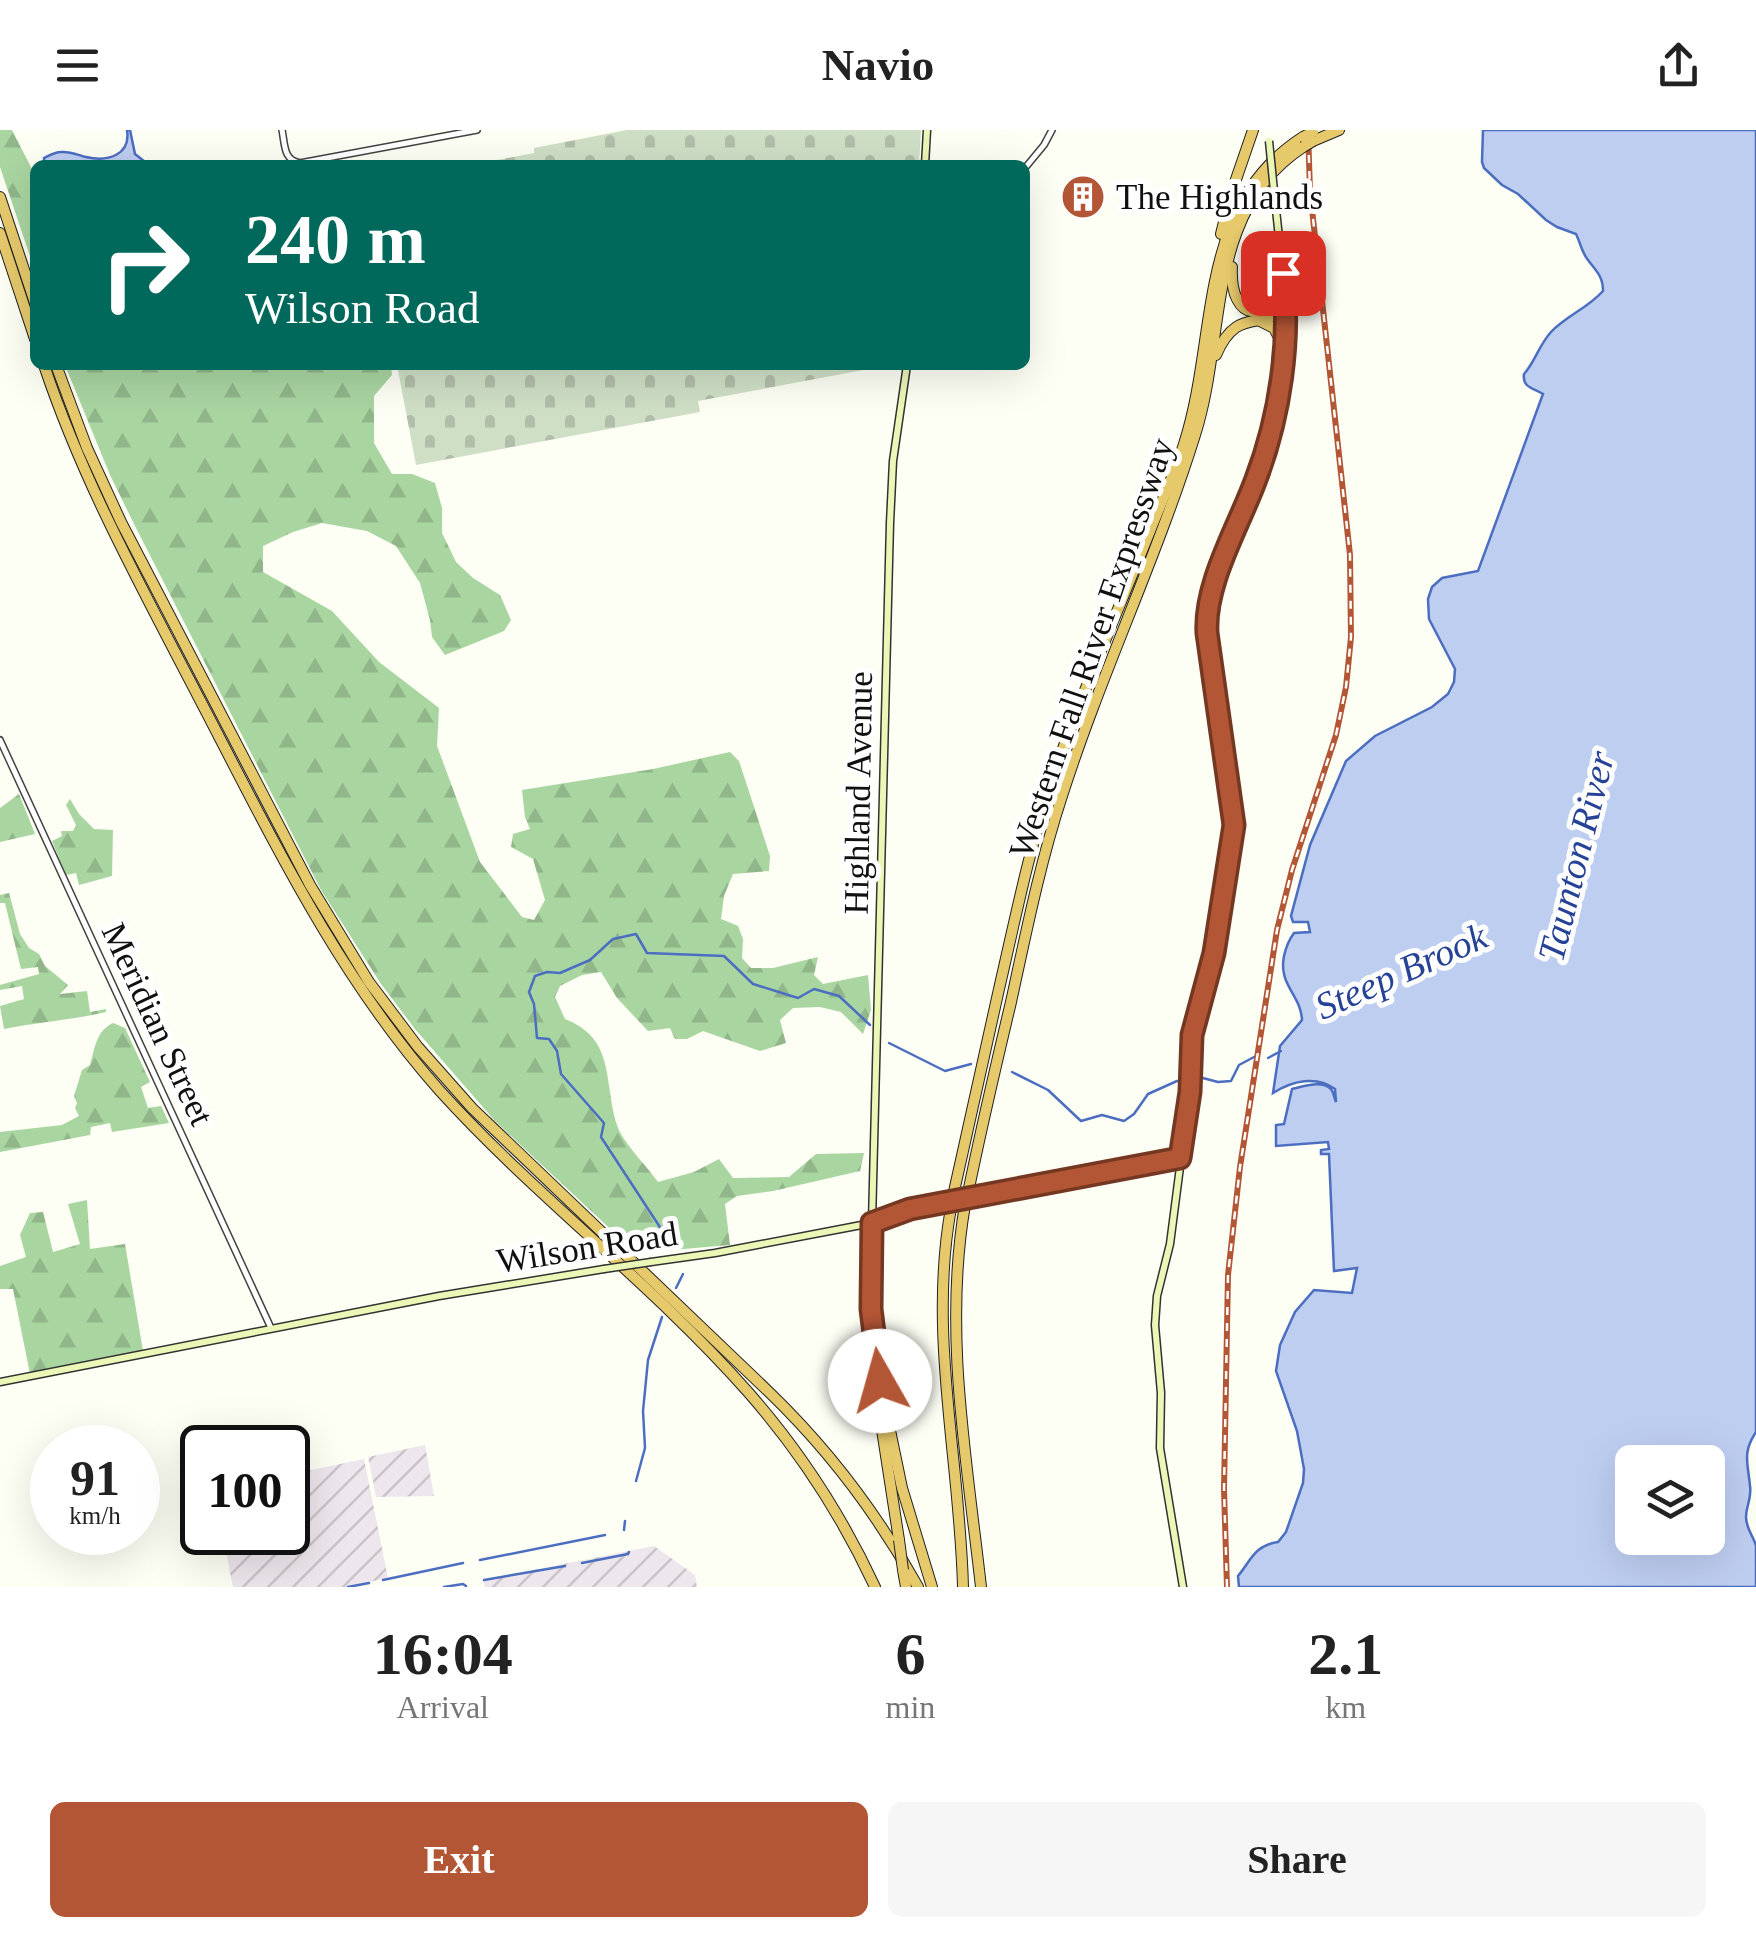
<!DOCTYPE html>
<html lang="en">
<head>
<meta charset="utf-8">
<style>
  :root { --surface:#fff; --page:#f6f6f6; --text:#222; --muted:#767676; --accent:#b35635 }
  body { margin:0; font-family:"Times New Roman",serif; background:var(--page); color:var(--text); height:100vh; display:flex; flex-direction:column; font-size:38px; white-space:nowrap }
  * { box-sizing:border-box; margin:0 }
  p { font-size:32px; color:var(--muted) }
  .icon { flex:none; width:55px; height:55px; fill:none; stroke:currentColor; stroke-width:2; stroke-linecap:round; stroke-linejoin:round }
  .map { position:relative; height:1457px; overflow:hidden }
  .panel { display:flex; flex-direction:column; background:var(--surface); flex:1 }
  .panel>* { flex:none }
  .hud { position:absolute; left:30px; top:30px; width:1000px; height:210px; border-radius:15px; box-shadow:0 10px 40px #0002; background:#00695c; color:#fff; overflow:hidden }
  .fabs { position:absolute; left:1615px; top:1315px; display:grid; gap:20px }
  .fabs a { display:grid; place-items:center; width:110px; height:110px; border-radius:15px; background:var(--surface); box-shadow:0 10px 40px #0002; font-size:50px }
  .speed { position:absolute; left:30px; top:1295px; display:flex; gap:20px; font-size:50px; font-weight:700; text-align:center }
  .speed>* { display:grid; place-content:center; width:130px; height:130px; border-radius:50%; background:var(--surface); box-shadow:0 10px 40px #0002; line-height:1 }
  .speed small { font-size:25px; font-weight:400 }
  .speed .limit { border:5px solid #111; border-radius:15px; background:#fff; color:#111 }
  .pin { position:absolute; display:grid; place-items:center; width:85px; height:85px; color:#fff; margin:-42px; border-radius:20px; box-shadow:0 5px 15px #0006 }
  .me { position:absolute; width:110px; margin:-55px; rotate:353deg; stroke-linejoin:round; filter:drop-shadow(0 0 8px #0008) }
  .turn { display:flex; align-items:center; gap:35px; height:210px; padding:0 50px; font-size:45px }
  .turn .icon { width:130px; height:130px; stroke-width:2.5 }
  .turn b { display:block; font-size:70px; line-height:85px }
  .eta { display:flex; justify-content:space-evenly; align-items:center; height:170px; text-align:center }
  .eta b { font-size:60px; font-weight:700; line-height:70px }
  .primary-button { display:flex; gap:20px; margin-top:auto; padding:20px 50px }
  .primary-button a { flex:1; height:115px; border-radius:15px; background:var(--accent); color:#fff; font-size:40px; font-weight:700; line-height:115px; text-align:center }
  .primary-button a+a { background:var(--page); color:var(--text) }
  header { display:flex; justify-content:space-between; align-items:center; height:130px; padding:0 50px; background:var(--surface); font-size:45px; font-weight:700 }
  .map>svg:first-child { display:block }
</style>
</head>
<body>
<header><svg class="icon" aria-label="menu" viewBox="0 0 24 24"><path d="M4 6h16M4 12h16M4 18h16"/></svg>Navio<svg class="icon" aria-label="share" viewBox="0 0 24 24"><path d="M12 15V3M7 8l5-5 5 5M5 13v7h14v-7"/></svg></header>
<div class="map">
<svg width="1756" height="1457" viewBox="0 0 1756 1457">
  <defs>
    <pattern id="industrial-furrows" width="10" height="10" patternUnits="userSpaceOnUse" patternTransform="scale(2.5)"><rect width="10" height="10" fill="#ede6ec"/><path d="M-1 1l2-2M0 10L10 0M9 11l2-2" fill="none" stroke="#cac4c9"/></pattern>
    <pattern id="forest-firs" width="22" height="20" patternUnits="userSpaceOnUse" patternTransform="scale(2.5)"><rect width="22" height="20" fill="#a9d5a1"/><path d="M5 1l3.5 6h-7zM16 11l3.5 6h-7z" fill="#90b68a"/></pattern>
    <pattern id="cemetery-stones" width="16" height="16" patternUnits="userSpaceOnUse" patternTransform="scale(2.5)"><rect width="16" height="16" fill="#cfdfc6"/><path d="M2 7V4a2 2 0 0 1 4 0v3zM10 15v-3a2 2 0 0 1 4 0v3z" fill="#b1bea9"/></pattern>
  </defs>
  <rect width="100%" height="100%" fill="#fdfef4"/>
  <g fill="url(#industrial-furrows)">
    <polygon points="425,1315 434,1366 376,1367 368,1327"/>
    <polygon points="364,1329 388,1448 345,1457 233,1457 222,1403 288,1402 288,1345"/>
    <polygon points="654,1416 695,1445 697,1457 485,1457 483,1450"/>
  </g>
  <g fill="url(#forest-firs)">
    <polygon points="0,0 12,0 35,45 35,141 0,37"/>
    <path d="M65,235H391L392,245L374,266V313L392,344H412L435,353L442,378V403L456,432L473,448L500,465L511,490L504,501L445,525L432,507L430,490L420,453L396,416L367,401L322,393L293,402L263,416V442L332,481L379,532L439,578L437,616L480,732L522,787L534,790L545,770L533,729L511,717L513,704L530,699L525,687L522,660L653,639L730,622L739,631L770,726L769,741L733,744L724,766L721,789L738,796L743,809L742,828L751,838H773L818,827L814,845L823,854L868,845L871,880L863,904L841,882L820,877L793,878L780,890L786,913L760,921L703,901L687,909H675L670,898L648,901L617,868L601,842L582,845L560,856L555,867L565,889C616,909 603,951 617,995C622,1012 647,1036 658,1052L694,1042L719,1029L733,1048L789,1047L816,1024L864,1023L860,1041L773,1061L737,1066L725,1074L730,1115L636,1123L495,991L415,899L381,854L321,760L136,398L110,345Z"/>
    <polygon points="19,664 35,704 0,712 0,678"/>
    <polygon points="70,669 79,684 94,699 113,700 112,746 79,755 76,743 66,745 52,711 62,706 61,701 73,701 76,695 66,675"/>
    <path d="M9,763L20,804L29,818L39,824L45,836L68,855L60,864L87,861L90,882L106,879V882C72,890 39,892 4,899L0,876L24,869L22,856L0,860V855L39,844L38,837L21,839L5,773H0V765Z"/>
    <path d="M113,893L125,898L150,952L141,957L148,978L161,976L169,993L112,1002L110,993L91,997L90,1005L0,1022V1002L62,995L79,986L75,978L77,973L74,966L82,940L90,935C95,918 96,901 113,893Z"/>
    <polygon points="87,1070 90,1119 125,1114 143,1221 30,1244 13,1159 0,1159 0,1136 26,1127 20,1105 30,1083 43,1082 53,1122 80,1114 68,1074"/>
  </g>
  <g fill="url(#cemetery-stones)">
    <polygon points="627,0 921,0 919,35 471,35 534,23 534,18"/>
    <polygon points="397,235 890,235 698,271 700,282 416,335"/>
  </g>
  <g fill="#becef1" stroke="#4c6ec0" stroke-width="2.5" fill-rule="evenodd">
    <path d="M127,0H130L135,24L149,35H44V28C50,25 55,22 61,22C69,21 78,25 86,27C108,32 131,25 127,0Z"/>
    <path d="M1483,0H1756V1302C1742,1323 1748,1333 1750,1356C1752,1368 1746,1376 1746,1387C1746,1399 1754,1407 1756,1416C1756,1429 1756,1444 1756,1457H1239L1238,1446C1252,1429 1254,1416 1278,1412L1286,1402L1303,1353L1304,1339L1297,1301L1276,1241L1280,1215L1295,1182L1314,1160L1352,1163L1357,1138L1334,1141L1329,1024H1321V1020L1329,1019L1328,1012L1276,1016V995L1284,994L1292,959C1303,956 1322,950 1331,959C1334,963 1334,968 1336,972L1335,959C1316,945 1292,951 1273,963L1280,916L1302,890C1301,865 1278,855 1284,826C1286,817 1288,811 1294,803L1310,802L1308,792H1293L1291,786L1310,715L1346,631L1375,606L1432,577L1448,564L1454,552L1455,539L1429,489L1428,469L1432,457L1442,448L1478,441L1543,264C1534,258 1522,258 1524,244C1535,232 1539,215 1551,202C1566,186 1588,178 1603,161C1603,146 1596,141 1588,130C1582,123 1580,112 1576,104L1557,97L1546,90L1518,64L1502,55L1484,38L1482,32ZM1632,1332H1708V1408H1632Z"/>
  </g>
  <g fill="none" stroke-linecap="round" stroke-linejoin="round">
    <g stroke="#4c6ec0" stroke-width="2.5">
      <polyline points="889,913 945,941 971,934"/>
      <polyline points="1268,928 1281,921"/>
      <polyline points="1012,942 1048,960 1081,991 1102,985 1124,991 1134,984 1148,964 1177,951"/>
      <polyline points="1199,947 1218,952 1231,951 1239,935 1254,927"/>
      <polyline points="669,1111 601,1007 604,993 561,944 557,921 549,909 537,908 534,874 529,862 535,846 547,842 560,843 590,830 613,809 636,804 647,823 724,826 753,854 798,868 814,859 839,866 870,895"/>
      <polyline points="676,1158 683,1144"/>
      <polyline points="636,1351 645,1318 643,1281 648,1230 662,1187"/>
      <polyline points="624,1400 625,1391"/>
      <polyline points="480,1430 605,1405"/>
      <polyline points="582,1433 628,1424 629,1422"/>
      <polyline points="383,1450 463,1433"/>
      <polyline points="484,1450 565,1436"/>
      <polyline points="348,1457 369,1453"/>
      <polyline points="444,1457 463,1454 466,1456"/>
    </g>
    <defs>
      <g id="tertiary">
        <path d="M282,0C285,14 283,30 300,33L477,0"/>
        <polyline points="1025,38 1044,15 1052,0"/>
        <polyline points="0,610 271,1198"/>
      </g>
      <g id="secondary">
        <polyline points="925,35 927,0"/>
        <polyline points="872,1092 890,393 893,331 907,235"/>
        <polyline points="651,1132 715,1123 872,1093 910,1079 1180,1028"/>
        <polyline points="0,1252 439,1166 604,1139"/>
        <polyline points="1183,1457 1160,1318 1161,1263 1155,1195 1157,1166 1170,1114 1187,983 1192,905 1213,823 1234,698 1207,490 1213,458 1260,337 1278,266 1286,173 1274,61"/>
      </g>
      <g id="motorway">
        <polyline points="1313,11 1339,0"/>
        <polyline points="0,67 35,173"/>
        <polyline points="0,103 35,209"/>
        <polyline points="1221,104 1231,64 1253,0"/>
        <path d="M1232,137C1229,194 1273,197 1283,143"/>
        <polyline points="1258,190 1274,198 1284,217"/>
        <path d="M1216,225C1237,176 1261,201 1286,178"/>
        <path d="M44,235C83,352 143,460 200,570C271,706 337,845 440,961C536,1067 653,1154 748,1262C799,1320 842,1386 875,1457"/>
        <path d="M56,235L87,318L121,392L310,755L369,852L418,917L472,978L770,1263C830,1321 878,1385 918,1457"/>
        <path d="M968,1063C981,999 996,935 1011,872C1026,803 1040,733 1062,666C1101,544 1157,427 1195,305C1227,205 1204,82 1303,17"/>
        <path d="M953,1066C968,997 984,928 999,859C1015,790 1029,720 1051,653C1079,569 1115,488 1148,406C1160,375 1174,345 1184,314C1219,206 1195,76 1303,7"/>
        <path d="M965,1075C943,1202 967,1331 981,1457"/>
        <path d="M951,1078C928,1205 960,1330 963,1457"/>
        <polyline points="872,1093 872,1235 899,1410"/>
        <polyline points="881,1257 902,1358 932,1457"/>
        <polyline points="903,1440 906,1457"/>
      </g>
    </defs>
    <use href="#tertiary" stroke="#434343" stroke-width="8"/>
    <use href="#secondary" stroke="#323232" stroke-width="9"/>
    <use href="#motorway" stroke="#212121" stroke-width="12"/>
    <use href="#tertiary" stroke="#fff" stroke-width="5"/>
    <use href="#secondary" stroke="#eaf7b6" stroke-width="6"/>
    <use href="#motorway" stroke="#e6c96b" stroke-width="10"/>
    <defs>
      <polyline id="rail" points="1227,1457 1224,1359 1228,1145 1240,1037 1277,800 1292,740 1336,605 1346,557 1351,507 1350,425 1310,61 1308,0"/>
    </defs>
    <use href="#rail" stroke="#b35635" stroke-width="6"/>
    <use href="#rail" stroke="#fff" stroke-width="2.5" stroke-dasharray="8" stroke-linecap="butt"/>
    <defs>
      <g id="secondary-bridge">
        <polyline points="1269,11 1274,61"/>
        <polyline points="604,1139 651,1132"/>
      </g>
      <g id="motorway-bridge">
        <polyline points="1303,7 1313,2"/>
        <polyline points="1303,17 1313,11"/>
        <polyline points="965,1075 968,1063"/>
        <polyline points="951,1078 953,1066"/>
        <polyline points="899,1410 903,1440"/>
      </g>
    </defs>
    <use href="#secondary-bridge" stroke="#323232" stroke-width="9" stroke-linecap="butt"/>
    <use href="#motorway-bridge" stroke="#212121" stroke-width="12" stroke-linecap="butt"/>
    <use href="#secondary-bridge" stroke="#eaf7b6" stroke-width="6"/>
    <use href="#motorway-bridge" stroke="#e6c96b" stroke-width="10"/>
  </g>
  <g fill="none" stroke-linecap="round" stroke-linejoin="round">
    <defs>
      <path id="route" d="M880,1251L871,1179L872,1093L910,1079L1180,1028L1190,962L1192,905L1214,823L1234,695L1207,503C1204,453 1239,396 1256,349C1280,286 1291,211 1283,143"/>
    </defs>
    <use href="#route" stroke="#743822" stroke-width="25"/>
    <use href="#route" stroke="#b35635" stroke-width="18"/>
  </g>
  <defs>
    <symbol id="building-disc" viewBox="-11 -11 22 22"><circle r="9.5" fill="#b35635" stroke="#fff"/><path d="M-4-6H4V6H1V3H-1V6H-4ZM-2.5-4.3h1.7v1.8h-1.7ZM.8-4.3h1.7v1.8H.8ZM-2.5-1h1.7V.8h-1.7ZM.8-1h1.7V.8H.8Z" fill="#fff"/></symbol>
  </defs>
  <g fill-rule="evenodd">
    <use href="#building-disc" x="1058" y="42" width="50" height="50"/>
  </g>
  <g text-anchor="middle" stroke-width="10" stroke-linejoin="round" paint-order="stroke">
    <g font-size="35" fill="#101010" stroke="#fff" text-anchor="start">
      <text x="1116" y="79">The Highlands</text>
    </g>
    <g font-size="35" fill="#101010" stroke="#fff">
      <text transform="translate(1091 518) rotate(-71)" y="12">Western Fall River Expressway</text>
      <text transform="translate(858 663) rotate(-89)" y="12">Highland Avenue</text>
      <text transform="translate(158 894) rotate(65)" y="12">Meridian Street</text>
      <text transform="translate(587 1117) rotate(-9)" y="12">Wilson Road</text>
    </g>
    <g font-size="38" font-style="italic" fill="#254296" stroke="#fff">
      <text transform="translate(1576 726) rotate(-76)" y="13">Taunton River</text>
      <text transform="translate(1401 841) rotate(-24)" y="13">Steep Brook</text>
    </g>
  </g>
</svg>
<div class="fabs">
<a><svg class="icon" aria-label="layers" viewBox="0 0 24 24"><path d="M12 4l9 5-9 5-9-5zM3 14l9 5 9-5"/></svg></a>
</div>
<div class="speed"><div>91<small>km/h</small></div><div class="limit">100</div></div>
<div class="pin" style="left:1283px;top:143px;background:#d93025"><svg class="icon" aria-label="arrive" viewBox="0 0 24 24"><path d="M6 21V4h12l-3 4 3 4H6"/></svg></div>
<svg class="me" style="left:880px;top:1251px" viewBox="-20 -20 40 40"><circle r="19" fill="#fff"/><path d="M0-13L10 11 0 6-10 11z" fill="#b35635"/></svg>
<div class="hud">
<div class="turn"><svg class="icon" aria-label="right" viewBox="0 0 24 24"><path d="M7 20v-9h11M14 6l5 5-5 5"/></svg><div><b>240 m</b>Wilson Road</div></div>
</div>
</div>
<section class="panel">
<div class="eta">
<div><b>16:04</b><p>Arrival</p></div>
<div><b>6</b><p>min</p></div>
<div><b>2.1</b><p>km</p></div>
</div>
<div class="primary-button"><a>Exit</a><a>Share</a></div>
</section>
</body>
</html>
